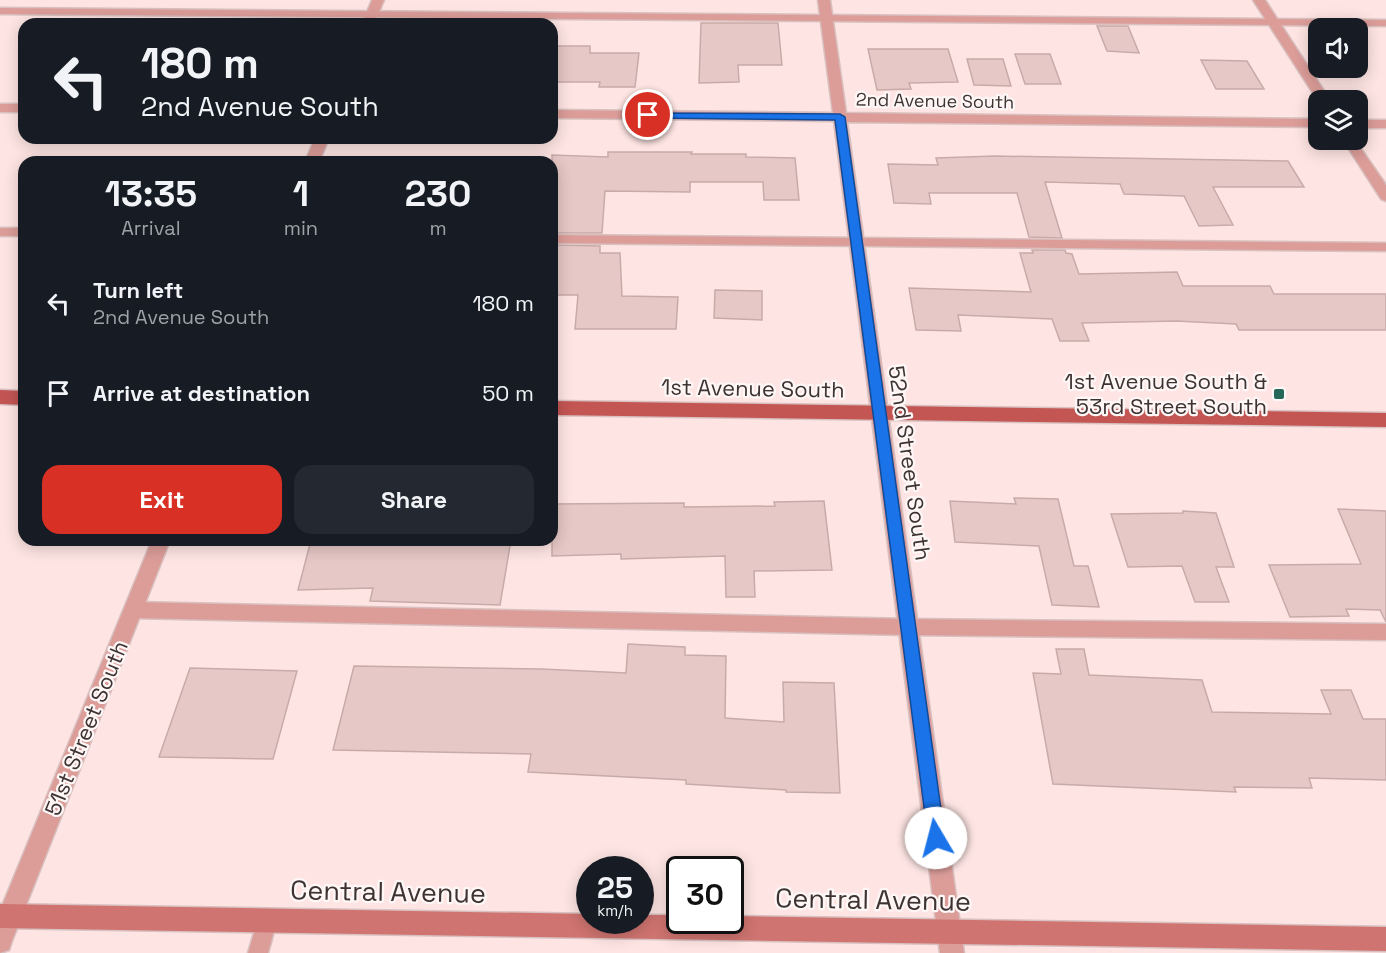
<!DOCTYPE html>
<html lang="en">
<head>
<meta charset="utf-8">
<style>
  :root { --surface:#171b24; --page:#242831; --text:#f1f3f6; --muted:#9ea1a6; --accent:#d93025 }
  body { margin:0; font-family:"Space Grotesk",sans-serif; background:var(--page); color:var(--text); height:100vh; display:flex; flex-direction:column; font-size:22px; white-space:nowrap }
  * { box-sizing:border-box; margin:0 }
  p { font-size:20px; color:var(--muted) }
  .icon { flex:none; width:33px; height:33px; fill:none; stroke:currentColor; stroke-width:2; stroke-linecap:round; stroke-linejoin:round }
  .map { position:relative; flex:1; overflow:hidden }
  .sheet { position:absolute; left:18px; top:156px; width:540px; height:390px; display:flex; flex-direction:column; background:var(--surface); border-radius:18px; box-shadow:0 3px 15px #0003 }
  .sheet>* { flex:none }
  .banner { position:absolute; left:18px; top:18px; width:540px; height:126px; border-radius:18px; box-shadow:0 3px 15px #0003; background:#171b24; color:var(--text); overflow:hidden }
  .tools { position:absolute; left:1308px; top:18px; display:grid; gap:12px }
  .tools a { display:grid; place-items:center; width:60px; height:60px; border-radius:12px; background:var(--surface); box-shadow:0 3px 15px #0003; font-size:30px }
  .speed { position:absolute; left:576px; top:856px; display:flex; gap:12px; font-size:30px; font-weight:700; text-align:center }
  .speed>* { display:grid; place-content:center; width:78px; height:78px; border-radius:50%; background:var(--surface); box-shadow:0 3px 15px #0003; line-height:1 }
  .speed small { font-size:15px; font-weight:400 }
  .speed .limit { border:3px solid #111; border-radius:9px; background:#fff; color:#111 }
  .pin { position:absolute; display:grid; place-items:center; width:51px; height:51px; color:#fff; margin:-26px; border:3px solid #fff; border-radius:50%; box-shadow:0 2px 6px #0007 }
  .me { position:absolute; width:66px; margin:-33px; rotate:352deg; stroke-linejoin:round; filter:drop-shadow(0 0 4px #0008) }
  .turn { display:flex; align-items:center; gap:21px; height:126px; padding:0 24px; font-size:27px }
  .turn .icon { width:78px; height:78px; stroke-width:2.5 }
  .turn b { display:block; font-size:42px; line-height:51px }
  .eta { display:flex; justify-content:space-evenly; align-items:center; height:102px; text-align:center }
  .eta b { font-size:36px; font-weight:800; line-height:42px }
  .cta { display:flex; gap:12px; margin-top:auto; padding:12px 24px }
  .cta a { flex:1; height:69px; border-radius:18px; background:var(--accent); color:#fff; font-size:24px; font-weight:800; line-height:69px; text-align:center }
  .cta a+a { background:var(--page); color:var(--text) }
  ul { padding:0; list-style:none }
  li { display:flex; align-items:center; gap:18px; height:90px; padding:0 24px }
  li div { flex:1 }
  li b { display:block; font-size:22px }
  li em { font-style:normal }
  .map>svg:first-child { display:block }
</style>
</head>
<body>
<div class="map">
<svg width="1386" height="953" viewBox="0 0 1386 953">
  <rect width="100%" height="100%" fill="#fee5e3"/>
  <g fill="#e6c8c6" stroke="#c8aba9" stroke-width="1.5">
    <polygon points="701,23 778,23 782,65 738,65 739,82 699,83"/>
    <polygon points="1097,26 1128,26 1139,53 1107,51"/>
    <polygon points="557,46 590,46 590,53 639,53 635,87 599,87 600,82 552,82"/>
    <polygon points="868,49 948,49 958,82 909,83 911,89 877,90"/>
    <polygon points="1015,54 1050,54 1061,84 1025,84"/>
    <polygon points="967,59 1003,59 1011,86 974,85"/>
    <polygon points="1201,60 1247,61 1264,89 1216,89"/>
    <polygon points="608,152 692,152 691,154 746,154 746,157 795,158 799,200 764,200 763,182 690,182 690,192 605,191 602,233 552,233 552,155 608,157"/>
    <polygon points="995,156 1288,161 1304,187 1213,187 1233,225 1199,226 1184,196 1124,194 1120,184 1045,182 1062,238 1029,237 1017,193 929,193 931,204 894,203 888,164 938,165 936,158"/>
    <polygon points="552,245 600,246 600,253 620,253 622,296 678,297 676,329 575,329 578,295 552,295"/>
    <polygon points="1032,250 1065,250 1066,253 1072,254 1079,274 1177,272 1183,286 1270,286 1274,294 1386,294 1386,330 1239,330 1236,324 1176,321 1082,323 1089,341 1060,341 1052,319 958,315 961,331 916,330 909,288 1031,292 1020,253 1033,253"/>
    <polygon points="715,290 762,291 762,320 714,318"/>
    <polygon points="1014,498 1058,499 1074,566 1088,566 1099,607 1052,605 1039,546 955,542 950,501 1016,504"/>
    <polygon points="824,501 832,570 754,571 755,597 726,597 725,556 621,559 621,554 552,556 552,504 684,503 684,507 775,506 774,502"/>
    <polygon points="1338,509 1386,511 1386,622 1380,610 1346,609 1349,616 1290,617 1269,565 1361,564"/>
    <polygon points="1183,511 1216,513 1234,567 1216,567 1229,602 1195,602 1182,566 1128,567 1111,514 1183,513"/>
    <polygon points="311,540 511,540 500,605 370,601 373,588 298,590"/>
    <polygon points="628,644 685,647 685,655 726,656 725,718 784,722 783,682 834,683 840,793 786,792 786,790 686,784 686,780 528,772 531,754 333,750 354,666 542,669 626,673"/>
    <polygon points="1056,649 1084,649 1089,675 1202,680 1212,712 1331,714 1321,690 1351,690 1363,719 1386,719 1386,780 1309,778 1312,788 1234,787 1236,792 1053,784 1033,673 1061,674"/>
    <polygon points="190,668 297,671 273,759 159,757"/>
  </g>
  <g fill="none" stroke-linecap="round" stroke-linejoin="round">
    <defs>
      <g id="lane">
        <polygon points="0,8 1386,20 1386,26 0,14"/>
        <rect x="0" y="228" width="24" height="8"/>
        <polygon points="552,235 1386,243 1386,251 552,243"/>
        <polygon points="133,602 908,619 1386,624 1386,640 908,635 133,618 127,616 125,610 127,604"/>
        <polygon points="267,910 274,913 277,920 268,953 248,953 260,913"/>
      </g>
      <g id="street">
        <polygon points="372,0 384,0 374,24 362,24"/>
        <polygon points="818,0 830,0 846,113 1318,119 1318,127 847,122 964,953 940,953 834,121 552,118 552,110 833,113"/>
        <polygon points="1253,0 1265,0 1330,100 1318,101"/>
        <rect x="0" y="104" width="24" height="8"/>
        <rect x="1358" y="120" width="28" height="8"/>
        <polygon points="315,138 329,138 319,162 305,162"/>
        <polygon points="1343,140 1355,140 1386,185 1386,201 1381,199"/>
        <polygon points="152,540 170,540 12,941 9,950 0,953 0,911"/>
      </g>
      <polygon id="secondary" points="0,904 590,914 590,921 640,921 640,915 680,915 680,921 730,921 730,916 1386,927 1386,951 0,928"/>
      <g id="primary">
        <polygon points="0,390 24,391 24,405 0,404"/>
        <polygon points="552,401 1386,413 1386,427 552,415"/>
      </g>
    </defs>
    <use href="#lane" stroke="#d8c1c0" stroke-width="3"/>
    <use href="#street" stroke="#d8c1c0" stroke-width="3"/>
    <use href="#secondary" stroke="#d8c1c0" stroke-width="3"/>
    <use href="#primary" stroke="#d8c1c0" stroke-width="3"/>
    <use href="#lane" fill="#dc9d99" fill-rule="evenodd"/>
    <use href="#street" fill="#dc9d99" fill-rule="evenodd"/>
    <use href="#secondary" fill="#cf7470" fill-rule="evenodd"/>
    <use href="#primary" fill="#c35553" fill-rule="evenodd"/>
  </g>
  <polygon fill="#1a73e8" stroke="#114b97" stroke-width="1.5" points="645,113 840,114 845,117 945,838 943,844 936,847 930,844 928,838 835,120 648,118 645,117"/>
  <rect fill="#266857" stroke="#fef7f7" stroke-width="2" x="1273" y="388" width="12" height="12" rx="3"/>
  <g text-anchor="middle" stroke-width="4.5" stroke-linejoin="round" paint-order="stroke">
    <g font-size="18" fill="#3f3332" stroke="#fef7f7">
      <text transform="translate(935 101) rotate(1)" y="6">2nd Avenue South</text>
    </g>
    <g font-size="22" fill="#3f3332" stroke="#fef7f7" text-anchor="end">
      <text x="1267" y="389">1st Avenue South &amp;<tspan x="1267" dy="25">53rd Street South</tspan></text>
    </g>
    <g font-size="22" fill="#3f3332" stroke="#fef7f7">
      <text transform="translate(753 388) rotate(1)" y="8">1st Avenue South</text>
      <text transform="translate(910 463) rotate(82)" y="8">52nd Street South</text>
      <text transform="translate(86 728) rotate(-68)" y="8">51st Street South</text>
    </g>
    <g font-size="27" fill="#3f3332" stroke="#fef7f7">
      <text transform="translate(388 892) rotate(1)" y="9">Central Avenue</text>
      <text transform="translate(873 900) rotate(1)" y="9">Central Avenue</text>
    </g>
  </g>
</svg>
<div class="tools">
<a><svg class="icon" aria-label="sound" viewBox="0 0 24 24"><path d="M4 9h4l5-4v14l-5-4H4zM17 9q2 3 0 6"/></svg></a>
<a><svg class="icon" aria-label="layers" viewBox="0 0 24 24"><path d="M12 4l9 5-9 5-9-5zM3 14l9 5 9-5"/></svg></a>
</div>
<div class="speed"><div>25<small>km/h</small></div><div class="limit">30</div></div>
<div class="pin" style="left:648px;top:115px;background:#d93025"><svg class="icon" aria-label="arrive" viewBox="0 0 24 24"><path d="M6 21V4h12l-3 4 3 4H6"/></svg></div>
<svg class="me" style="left:936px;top:838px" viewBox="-20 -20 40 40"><circle r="19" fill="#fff"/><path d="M0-13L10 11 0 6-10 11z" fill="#1a73e8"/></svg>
<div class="banner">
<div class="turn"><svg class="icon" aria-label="left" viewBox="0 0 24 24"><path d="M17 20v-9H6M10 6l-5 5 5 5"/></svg><div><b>180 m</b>2nd Avenue South</div></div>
</div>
<section class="sheet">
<div class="eta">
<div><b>13:35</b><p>Arrival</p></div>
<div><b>1</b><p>min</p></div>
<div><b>230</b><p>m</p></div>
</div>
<ul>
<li><svg class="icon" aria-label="left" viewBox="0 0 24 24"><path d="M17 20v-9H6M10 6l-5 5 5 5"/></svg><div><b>Turn left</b><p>2nd Avenue South</p></div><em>180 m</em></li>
<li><svg class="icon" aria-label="arrive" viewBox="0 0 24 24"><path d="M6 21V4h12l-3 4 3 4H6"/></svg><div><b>Arrive at destination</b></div><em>50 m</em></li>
</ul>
<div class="cta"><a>Exit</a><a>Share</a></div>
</section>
</div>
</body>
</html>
